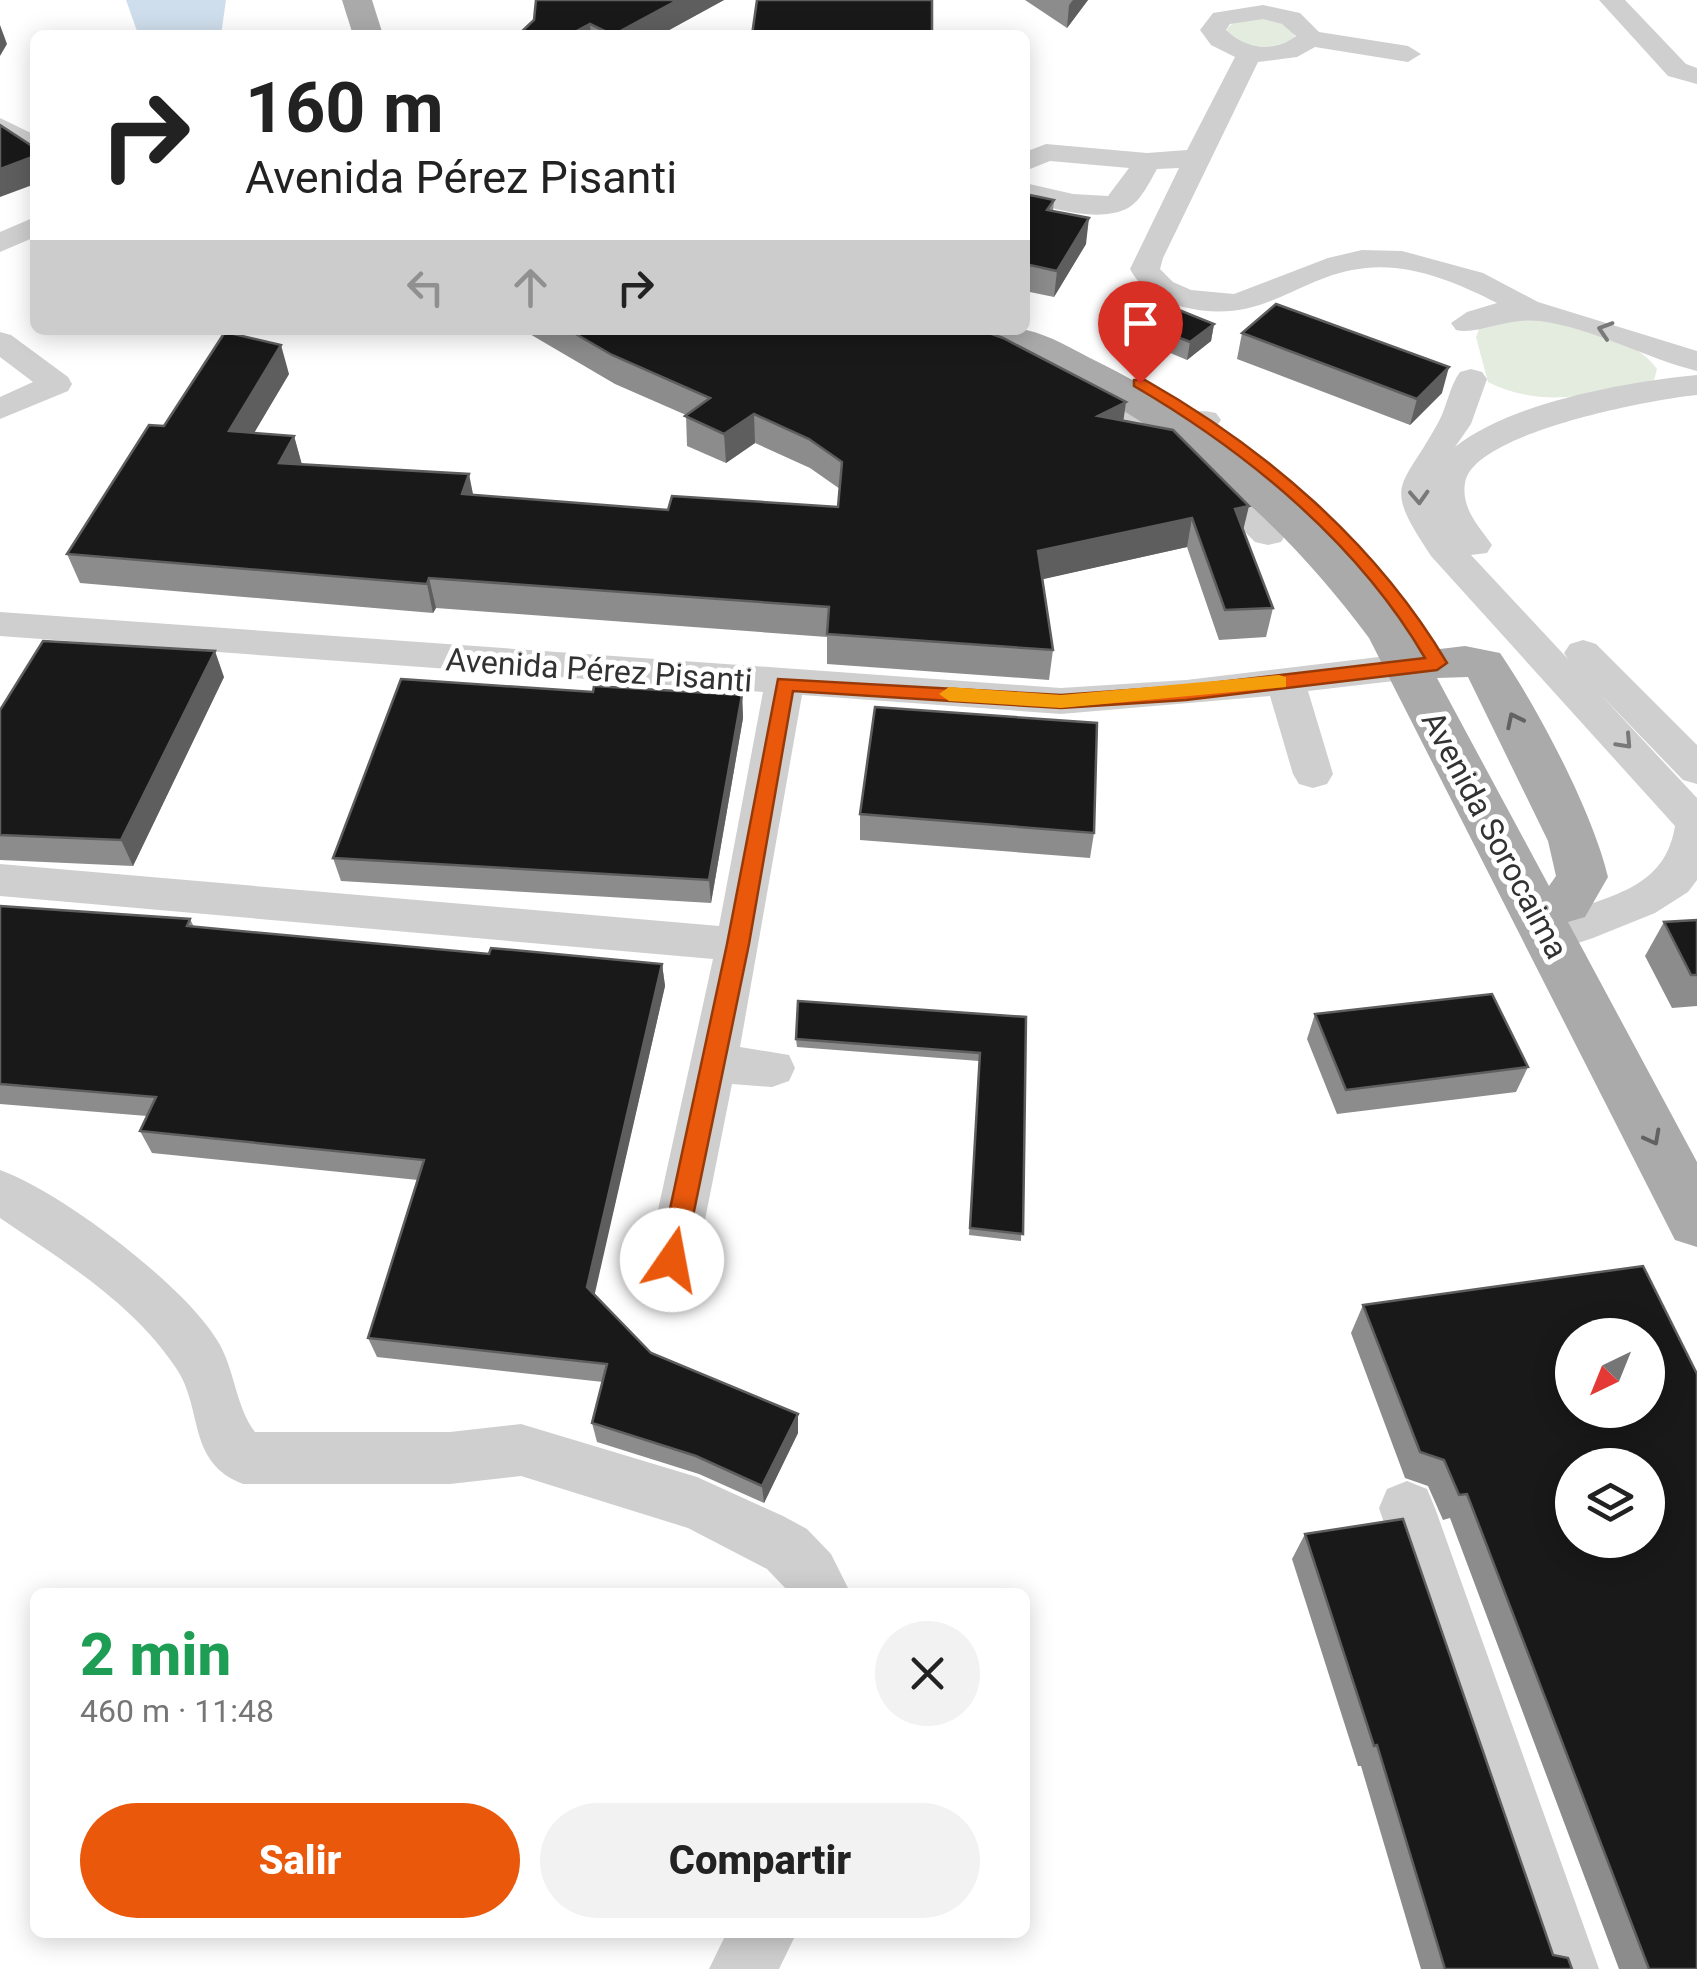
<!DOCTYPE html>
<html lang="es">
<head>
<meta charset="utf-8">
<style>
  :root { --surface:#fff; --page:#f2f2f2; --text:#222; --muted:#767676; --accent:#ea580c }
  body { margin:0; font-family:Roboto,sans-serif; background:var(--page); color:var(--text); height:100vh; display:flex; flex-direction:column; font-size:38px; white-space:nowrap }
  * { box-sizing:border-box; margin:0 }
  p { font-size:32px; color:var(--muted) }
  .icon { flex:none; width:55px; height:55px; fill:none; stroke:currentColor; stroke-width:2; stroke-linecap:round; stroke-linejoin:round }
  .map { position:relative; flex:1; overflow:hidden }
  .side { position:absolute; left:30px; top:1588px; width:1000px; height:350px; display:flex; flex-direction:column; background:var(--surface); border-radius:15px; box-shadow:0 5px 25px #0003 }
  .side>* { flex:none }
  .top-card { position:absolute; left:30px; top:30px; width:1000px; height:305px; border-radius:15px; box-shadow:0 5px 25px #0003; background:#fff; color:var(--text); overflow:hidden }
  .needle { width:65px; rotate:223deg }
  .tools { position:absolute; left:1555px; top:1318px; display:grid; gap:20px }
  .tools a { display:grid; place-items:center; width:110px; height:110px; border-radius:50%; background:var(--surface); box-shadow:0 5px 25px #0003; font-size:50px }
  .pin { position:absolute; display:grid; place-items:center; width:85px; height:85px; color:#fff; margin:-102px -42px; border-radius:50% 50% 50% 0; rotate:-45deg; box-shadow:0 0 10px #0007 }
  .pin .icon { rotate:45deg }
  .me { position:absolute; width:110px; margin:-55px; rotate:12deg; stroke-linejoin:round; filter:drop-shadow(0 0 8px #0008) }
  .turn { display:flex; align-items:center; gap:35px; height:210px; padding:0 50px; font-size:45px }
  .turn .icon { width:130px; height:130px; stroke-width:2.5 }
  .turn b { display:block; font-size:70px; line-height:85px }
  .lanes { display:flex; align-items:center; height:95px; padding:0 50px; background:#0003; justify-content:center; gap:50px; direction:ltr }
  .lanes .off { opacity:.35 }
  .round { display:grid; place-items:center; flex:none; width:105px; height:105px; border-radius:52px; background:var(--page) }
  .overview { display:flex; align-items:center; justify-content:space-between; height:170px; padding:0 50px }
  h1 { font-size:60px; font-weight:800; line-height:75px; color:#1e9e55 }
  .primary-button { display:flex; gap:20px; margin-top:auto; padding:20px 50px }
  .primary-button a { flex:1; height:115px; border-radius:60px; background:var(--accent); color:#fff; font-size:40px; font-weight:800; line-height:115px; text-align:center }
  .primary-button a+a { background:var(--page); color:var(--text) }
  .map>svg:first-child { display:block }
</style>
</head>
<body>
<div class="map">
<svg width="1697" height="1969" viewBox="0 0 1697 1969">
  <rect width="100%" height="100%" fill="#fff"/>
  <g fill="#e4ebdf">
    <path d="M1254,17L1276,20L1295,33L1294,38C1272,51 1248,49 1227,33V29L1235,21Z"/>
    <path d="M1502,314C1546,318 1632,331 1657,369L1654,380C1596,394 1544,410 1488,382L1476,337L1481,324Z"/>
  </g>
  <polygon fill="#cfdeec" points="126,0 226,0 221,35 134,35 137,31"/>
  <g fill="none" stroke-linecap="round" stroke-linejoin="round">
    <g fill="#cfcfcf" fill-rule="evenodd">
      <polygon points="1599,0 1625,0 1686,64 1697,68 1697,84 1668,76"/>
      <path d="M1263,5L1300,13L1319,32L1408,46L1421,54L1408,62L1315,47L1297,57L1258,62L1163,258L1160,269L1173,282L1191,290L1234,294L1328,258L1362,250L1402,251L1483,273L1538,302L1697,351V371C1645,358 1593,328 1540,321C1508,317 1478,335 1456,330L1451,323L1467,312L1497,303C1458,283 1411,263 1366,268C1296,275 1265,327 1183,307C1158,301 1143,292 1130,269L1179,168L1157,169C1150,181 1141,201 1128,208C1100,223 1054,209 1025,201V183L1073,194L1108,196L1129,168L1050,161L1025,171V152L1046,144L1147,153L1187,150L1235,57L1211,45L1200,30L1213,13ZM1263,19L1282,24L1296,36C1274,53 1245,49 1226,30L1230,24Z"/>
      <polygon points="0,118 35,135 35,155 0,138"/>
      <polygon points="35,217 35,237 0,252 0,232"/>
      <polygon points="0,332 11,335 68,377 72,384 68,391 0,419 0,397 33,382 0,357"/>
      <path d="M1471,369L1482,372L1487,379L1471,424L1455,447C1512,402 1626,382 1697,375V395C1653,399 1472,433 1465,483C1461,509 1479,526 1492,545L1487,553L1471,555L1568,659L1564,653L1570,644L1583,640L1596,644L1697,745V784L1683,780L1600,694L1697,798V880L1688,892L1655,913L1593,938L1578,943L1563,938L1556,926L1563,914C1613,894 1665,888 1675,826L1431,556C1382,482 1400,492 1438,423C1447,407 1449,387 1460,372Z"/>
      <path d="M1069,376C1098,383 1122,405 1151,411C1173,416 1195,408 1216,413L1221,420L1216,427C1156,442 1110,419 1057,393L1053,386L1057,379Z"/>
      <polygon points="1205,463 1217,466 1281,526 1286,534 1281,542 1268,545 1255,542 1193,480 1188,473 1193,466"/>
      <polygon points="0,612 1061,688 1186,680 1437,650 1451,654 1456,663 1451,672 1437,676 1308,691 1333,774 1327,784 1313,788 1299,784 1293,774 1270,696 1061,714 802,695 740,1047 789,1055 795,1068 789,1081 772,1087 732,1084 697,1260 690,1276 672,1282 654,1276 647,1260 713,959 0,896 0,864 719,926 763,692 0,636"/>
      <path d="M0,1170C60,1191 184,1285 217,1340C235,1368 235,1406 255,1432H450L521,1424L697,1477L783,1516L807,1529L831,1554L850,1592H789L767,1569L688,1528L521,1476L450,1484H243C186,1462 204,1409 176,1368C133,1303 63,1261 0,1218Z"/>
      <polygon points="1407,1481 1427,1489 1435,1508 1599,1969 1533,1969 1379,1508 1387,1489"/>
      <polygon points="727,1932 797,1932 779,1969 709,1969"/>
    </g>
    <g fill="#aaa" fill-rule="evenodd">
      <polygon points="342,0 372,0 383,35 353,35"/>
      <path d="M973,330C989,330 1010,327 1026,330C1050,335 1074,350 1096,361C1219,421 1357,529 1423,651L1465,646L1500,653C1538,708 1593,813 1608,877L1585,917L1568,922L1697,1162V1247L1675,1240L1369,638C1263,495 1143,406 978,338ZM1468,677L1548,841L1556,876L1549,886L1437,678Z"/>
    </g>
  </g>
  <g fill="#8c8c8c">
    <polygon points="536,0 724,0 660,35 518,35 534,20"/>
    <polygon points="1025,0 1088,0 1067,28"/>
    <polygon points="1025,194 1054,200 1053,211 1086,244 1054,297 1025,291"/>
    <polygon points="1125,316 1214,324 1211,341 1187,360 1123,333"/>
    <polygon points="523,330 981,330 1124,421 1243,530 1273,608 1266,637 1219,640 1187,547 1042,579 1053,650 1049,680 827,664 827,637 436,608 433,613 80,583 67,554 164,426 289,374 254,433 294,436 302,465 473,495 668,510 838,507 840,489 810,468 755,443 726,463 687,446 686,415 615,384"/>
    <polygon points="1242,333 1442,393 1410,425 1237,359"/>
    <polygon points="224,677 133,866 0,860 0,710"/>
    <polygon points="593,692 742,695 743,718 711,903 341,881 333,858"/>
    <polygon points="860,814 1094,833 1090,858 860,840"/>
    <polygon points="0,906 190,919 194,927 489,954 662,964 665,986 594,1294 651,1353 798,1433 764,1503 699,1474 597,1442 592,1423 603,1382 377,1357 368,1338 418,1180 152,1153 140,1131 147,1116 0,1104"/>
    <polygon points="1697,920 1697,1006 1672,1008 1645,956 1664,922"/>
    <polygon points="1315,1014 1528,1067 1516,1092 1337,1114 1307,1039"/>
    <polygon points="1026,1017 1021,1241 969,1235 979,1061 797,1047 796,1039"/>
    <polygon points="1643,1266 1697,1969 1619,1969 1450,1518 1443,1520 1428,1486 1405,1478 1351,1333 1363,1305"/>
    <polygon points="1305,1534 1553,1955 1572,1969 1421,1969 1361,1766 1358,1766 1292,1559"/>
  </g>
  <g fill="#5e5e5e">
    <polygon points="678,0 724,0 660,35 613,35"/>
    <polygon points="1073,0 1088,0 1067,28 1069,5"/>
    <polygon points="590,24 591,35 569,35"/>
    <polygon points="0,25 7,44 0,56"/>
    <polygon points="35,156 35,184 0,197 0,169"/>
    <polygon points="1089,218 1086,244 1054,297 1057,271"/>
    <polygon points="1214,324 1211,341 1187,360 1190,342"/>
    <polygon points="281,345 289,374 238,460 229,431"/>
    <polygon points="1449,367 1442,393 1410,425 1417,399"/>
    <polygon points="1126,402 1122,431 1098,416"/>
    <polygon points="754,414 755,443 726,463 724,434"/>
    <polygon points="294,436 302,465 279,463"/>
    <polygon points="469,474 475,504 462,494"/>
    <polygon points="1249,506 1242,535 1235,509"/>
    <polygon points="1192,518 1187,547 1035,581 1038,551"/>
    <polygon points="429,578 436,608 433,613 427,584"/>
    <polygon points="215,651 224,677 133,866 121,840"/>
    <polygon points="742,695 743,718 711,903 709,880"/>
    <polygon points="662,964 665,986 592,1306 587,1287"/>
    <polygon points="798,1414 798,1433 764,1503 762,1486"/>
  </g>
  <g fill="#191919" stroke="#5e5e5e" stroke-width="2.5" fill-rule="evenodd">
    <polygon points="536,0 678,0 613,35 590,24 569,35 518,35 534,20"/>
    <polygon points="757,0 932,0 932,35 752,35"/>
    <polygon points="0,125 35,148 35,156 0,169"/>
    <polygon points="1025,194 1054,200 1047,210 1089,218 1057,271 1025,264"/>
    <polygon points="1149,298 1214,324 1190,342 1125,316"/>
    <polygon points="1276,304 1449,367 1417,399 1242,333"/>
    <polygon points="569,330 981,330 1003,338 1126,402 1098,416 1173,430 1249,506 1235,509 1273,608 1225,610 1192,518 1038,551 1053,650 827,634 829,607 429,578 427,584 67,554 149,425 164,426 225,332 281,345 229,431 294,436 279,463 469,474 462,494 668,510 672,496 838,507 842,462 809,439 754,414 724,434 685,416 710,398 612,355"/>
    <polygon points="43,641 215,651 121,840 0,835 0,710"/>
    <polygon points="401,679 593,692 594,686 742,695 709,880 333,858"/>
    <polygon points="875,707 1097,723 1094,833 860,814"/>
    <polygon points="0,906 190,919 187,926 489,954 491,948 662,964 587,1287 651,1353 798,1414 762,1486 696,1456 592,1423 607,1364 368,1338 424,1160 140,1131 156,1097 0,1084"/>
    <polygon points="1697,920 1697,975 1691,975 1664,922"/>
    <polygon points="1492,994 1528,1067 1346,1090 1315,1014"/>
    <polygon points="798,1001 1026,1017 1023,1234 970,1228 980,1053 796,1039"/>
    <path d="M1643,1266L1697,1374V1969H1649L1467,1494L1459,1495L1444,1460L1420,1452L1363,1305ZM1572,1335H1648V1410H1572ZM1572,1465H1648V1540H1572Z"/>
    <polygon points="1403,1519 1553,1955 1568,1958 1572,1969 1445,1969 1377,1745 1374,1746 1305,1534"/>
  </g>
  <defs><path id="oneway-chevron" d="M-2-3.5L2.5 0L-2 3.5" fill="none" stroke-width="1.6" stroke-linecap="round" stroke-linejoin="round" transform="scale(2.5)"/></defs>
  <g stroke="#797979">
    <use href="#oneway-chevron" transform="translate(1605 330) rotate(-162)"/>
    <use href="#oneway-chevron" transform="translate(1419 497) rotate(87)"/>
    <use href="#oneway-chevron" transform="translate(1625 742) rotate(47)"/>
  </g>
  <g stroke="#626262">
    <use href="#oneway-chevron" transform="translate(1514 720) rotate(-116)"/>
    <use href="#oneway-chevron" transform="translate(1653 1138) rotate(62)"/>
  </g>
  <path fill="#ea580c" stroke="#983908" stroke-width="2.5" d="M1134,380H1145C1265,448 1376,543 1447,663L1437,670L1186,700L1061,708L793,691L749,944L684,1260L681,1268L672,1271L662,1268L659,1260L727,944L778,679L1061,695L1186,686L1425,658C1358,543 1247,452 1134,386Z"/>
  <polygon fill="#f59e0b" points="1279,675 1286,677 1286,687 1061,708 949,701 939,694 949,687 1061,695"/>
  <g text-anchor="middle" stroke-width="10" stroke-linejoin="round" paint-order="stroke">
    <g font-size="32" fill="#323232" stroke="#fff">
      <text transform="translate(599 670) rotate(4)" y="11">Avenida Pérez Pisanti</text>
      <text transform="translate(1495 835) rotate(62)" y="11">Avenida Sorocaima</text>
    </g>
  </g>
</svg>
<div class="tools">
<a><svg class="needle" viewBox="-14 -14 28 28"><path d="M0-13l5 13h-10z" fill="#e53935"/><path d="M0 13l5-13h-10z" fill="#767676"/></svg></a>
<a><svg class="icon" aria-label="layers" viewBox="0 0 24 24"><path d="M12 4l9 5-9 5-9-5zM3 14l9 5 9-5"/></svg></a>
</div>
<div class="pin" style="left:1140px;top:383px;background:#d93025"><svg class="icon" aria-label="arrive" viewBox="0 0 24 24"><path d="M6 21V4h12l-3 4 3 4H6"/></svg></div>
<svg class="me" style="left:672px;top:1260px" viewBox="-20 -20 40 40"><circle r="19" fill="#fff"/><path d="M0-13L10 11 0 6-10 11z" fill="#ea580c"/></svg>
<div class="top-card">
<div class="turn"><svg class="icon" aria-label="right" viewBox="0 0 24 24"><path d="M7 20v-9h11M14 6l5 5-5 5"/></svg><div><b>160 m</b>Avenida Pérez Pisanti</div></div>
<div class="lanes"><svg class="icon off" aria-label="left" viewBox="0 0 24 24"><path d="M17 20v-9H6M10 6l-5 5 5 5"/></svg><svg class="icon off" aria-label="ahead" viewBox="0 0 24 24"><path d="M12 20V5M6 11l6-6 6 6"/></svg><svg class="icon" aria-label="right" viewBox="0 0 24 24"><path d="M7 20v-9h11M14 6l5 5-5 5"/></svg></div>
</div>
<section class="side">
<div class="overview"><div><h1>2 min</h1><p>460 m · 11:48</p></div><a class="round"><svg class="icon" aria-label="close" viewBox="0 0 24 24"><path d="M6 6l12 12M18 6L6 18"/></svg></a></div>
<div class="primary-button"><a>Salir</a><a>Compartir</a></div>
</section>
</div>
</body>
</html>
